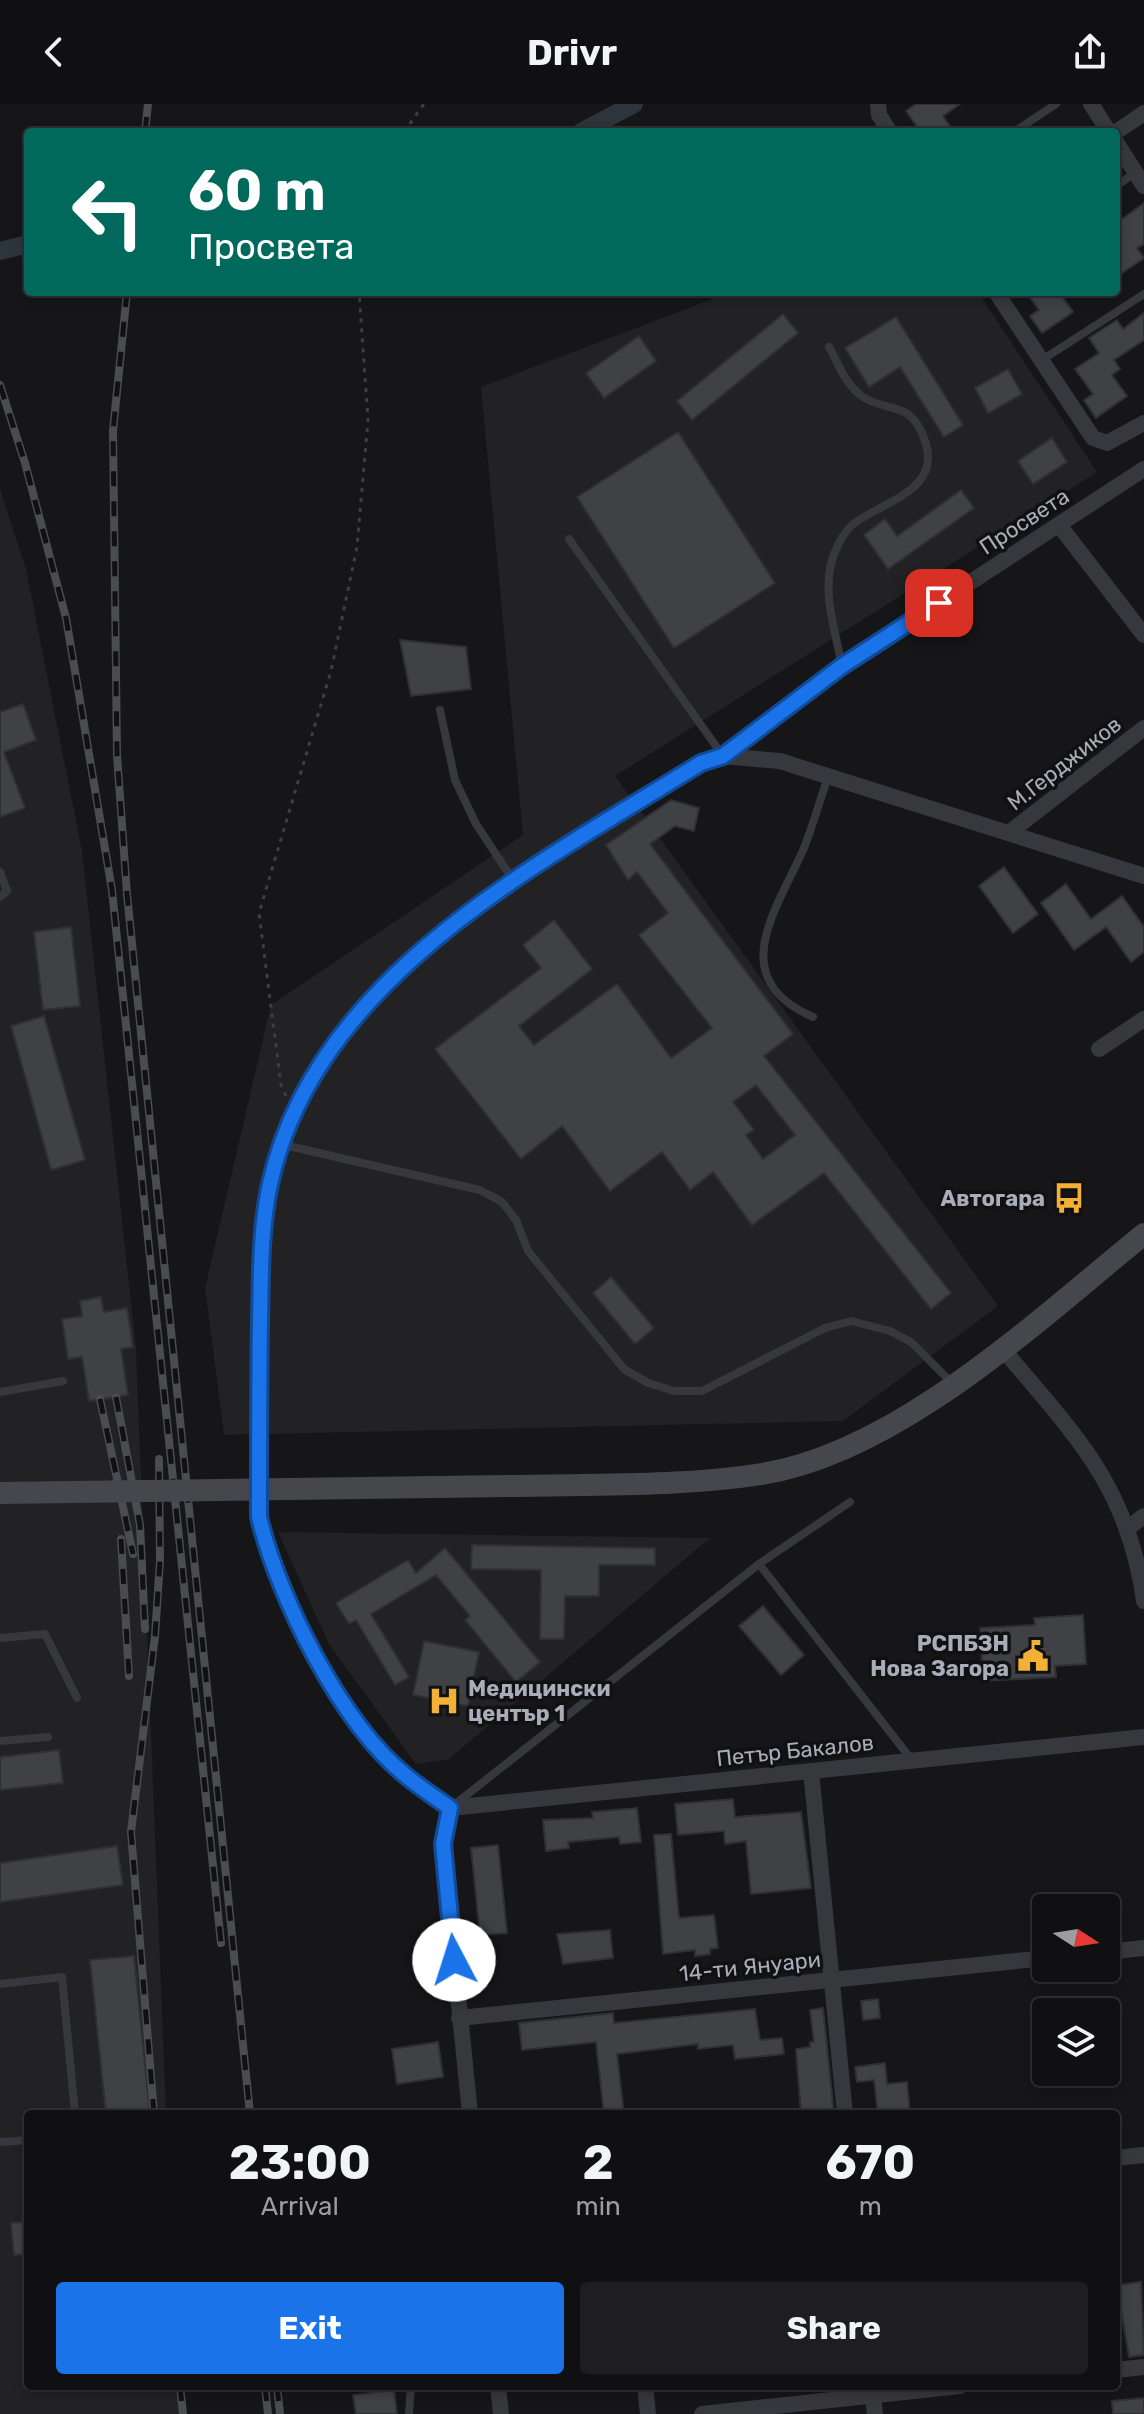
<!DOCTYPE html>
<html lang="en">
<head>
<meta charset="utf-8">
<style>
  :root { --surface:#101012; --page:#1e1e20; --text:#f1f3f6; --muted:#9c9d9f; --line:#303032; --accent:#1a73e8 }
  body { margin:0; font-family:Rubik,sans-serif; background:var(--page); color:var(--text); height:100vh; display:flex; flex-direction:column; font-size:30px; white-space:nowrap }
  * { box-sizing:border-box; margin:0 }
  p { font-size:26px; color:var(--muted) }
  .icon { flex:none; width:44px; height:44px; fill:none; stroke:currentColor; stroke-width:2; stroke-linecap:round; stroke-linejoin:round }
  .map { position:relative; flex:1; overflow:hidden }
  .drawer { position:absolute; left:24px; top:2006px; width:1096px; height:280px; display:flex; flex-direction:column; background:var(--surface); border-radius:8px; box-shadow:0 4px 12px #0003,0 0 0 2px var(--line) }
  .drawer>* { flex:none }
  .guide { position:absolute; left:24px; top:24px; width:1096px; height:168px; border-radius:8px; box-shadow:0 4px 12px #0003,0 0 0 2px var(--line); background:#00695c; color:#fff; overflow:hidden }
  .needle { width:52px; rotate:102deg }
  .controls { position:absolute; left:1032px; top:1790px; display:grid; gap:16px }
  .controls a { display:grid; place-items:center; width:88px; height:88px; border-radius:8px; background:var(--surface); box-shadow:0 4px 12px #0003,0 0 0 2px var(--line); font-size:40px }
  .pin { position:absolute; display:grid; place-items:center; width:68px; height:68px; color:#fff; margin:-34px; border-radius:16px; box-shadow:0 4px 12px #0006 }
  .me { position:absolute; width:88px; margin:-44px; rotate:355deg; stroke-linejoin:round; filter:drop-shadow(0 0 6px #0008) }
  .turn { display:flex; align-items:center; gap:28px; height:168px; padding:0 32px; font-size:36px }
  .turn .icon { width:104px; height:104px; stroke-width:2.5 }
  .turn b { display:block; font-size:56px; line-height:68px }
  .eta { display:flex; justify-content:space-evenly; align-items:center; height:136px; text-align:center }
  .eta b { font-size:48px; font-weight:700; line-height:56px }
  .button { display:flex; gap:16px; margin-top:auto; padding:16px 32px }
  .button a { flex:1; height:92px; border-radius:8px; background:var(--accent); color:#fff; font-size:32px; font-weight:700; line-height:92px; text-align:center }
  .button a+a { background:var(--page); color:var(--text) }
  header { display:flex; justify-content:space-between; align-items:center; height:104px; padding:0 32px; background:var(--surface); font-size:36px; font-weight:700 }
  .map>svg:first-child { display:block }
</style>
</head>
<body>
<header><svg class="icon" aria-label="back" viewBox="0 0 24 24"><path d="M15 5l-7 7 7 7"/></svg>Drivr<svg class="icon" aria-label="share" viewBox="0 0 24 24"><path d="M12 15V3M7 8l5-5 5 5M5 13v7h14v-7"/></svg></header>
<div class="map">
<svg width="1144" height="2310" viewBox="0 0 1144 2310">
  <rect width="100%" height="100%" fill="#161618"/>
  <g fill="#222225">
    <polygon points="731,188 978,188 1097,368 615,672 998,1202 843,1317 224,1331 205,1184 271,901 523,731 481,283"/>
    <polygon points="0,385 26,465 82,747 136,1245 166,2010 28,2010 28,2282 181,2282 184,2310 0,2310"/>
    <polygon points="278,1428 710,1434 449,1655 416,1660 329,1540"/>
  </g>
  <g fill="none" stroke-linecap="round" stroke-linejoin="round">
    <g stroke="#2c353c" stroke-width="18">
      <polyline points="581,28 634,0"/>
      <polyline points="0,147 28,140"/>
    </g>
  </g>
  <g fill="#404145" stroke="#303034" stroke-width="2" fill-rule="evenodd">
    <polygon points="916,0 960,0 943,12 954,28 921,28 906,7"/>
    <polygon points="1144,99 1144,140 1137,144 1144,154 1116,173 1116,129 1122,124 1118,118"/>
    <polygon points="1026,188 1059,188 1073,208 1042,229 1030,212 1039,206"/>
    <polygon points="1144,209 1144,236 1114,256 1120,265 1112,271 1127,292 1096,314 1084,296 1093,290 1075,265 1099,249 1089,234 1117,216 1123,225"/>
    <polygon points="783,210 798,229 692,316 677,297"/>
    <polygon points="896,213 963,321 944,333 900,263 869,283 845,244"/>
    <polygon points="639,232 656,257 604,294 586,269"/>
    <polygon points="1008,265 1022,290 988,309 975,284"/>
    <polygon points="678,328 775,479 674,544 577,393"/>
    <polygon points="1052,334 1067,358 1033,380 1018,357"/>
    <polygon points="961,386 974,404 888,465 864,431 885,415 897,432"/>
    <polygon points="400,536 466,543 471,585 411,592"/>
    <polygon points="23,600 36,636 4,648 25,704 0,713 0,608"/>
    <path d="M671,696L699,704L694,727L675,722L650,740L793,930L764,952L951,1189L931,1205L824,1069L752,1121L713,1068L690,1086L662,1048L610,1087L562,1022L521,1055L435,945L541,864L523,841L554,816L592,865L519,922L534,941L617,880L671,954L712,924L639,831L668,809L637,768L628,776L606,741ZM756,981L795,1031L763,1055L746,1031L754,1026L733,998Z"/>
    <polygon points="1004,763 1038,810 1013,829 979,782"/>
    <polygon points="1066,780 1091,815 1122,792 1144,823 1144,848 1131,858 1106,823 1074,846 1041,799"/>
    <polygon points="71,823 80,902 43,906 34,828"/>
    <polygon points="44,912 85,1056 51,1066 11,922"/>
    <polygon points="611,1173 654,1224 635,1240 593,1189"/>
    <polygon points="101,1193 104,1208 127,1204 133,1243 121,1245 128,1291 89,1297 82,1253 68,1255 62,1215 82,1212 80,1197"/>
    <polygon points="472,1441 655,1444 655,1461 599,1461 599,1492 565,1492 564,1535 540,1535 541,1466 471,1465"/>
    <polygon points="445,1444 540,1558 516,1578 465,1516 470,1512 436,1471 371,1510 409,1573 395,1581 356,1516 349,1520 336,1499 408,1456 416,1469"/>
    <polygon points="763,1502 804,1551 781,1571 739,1522"/>
    <polygon points="1083,1511 1086,1560 1055,1562 1056,1573 983,1577 980,1524 1035,1521 1034,1514"/>
    <polygon points="424,1537 479,1548 468,1602 413,1591"/>
    <polygon points="59,1646 63,1679 0,1686 0,1653"/>
    <polygon points="733,1695 735,1713 801,1708 811,1784 751,1790 746,1737 725,1740 724,1727 678,1731 675,1700"/>
    <polygon points="637,1704 641,1738 620,1740 619,1733 568,1738 569,1744 546,1747 543,1716 593,1714 592,1708"/>
    <polygon points="671,1730 679,1814 714,1811 718,1844 710,1845 710,1850 695,1852 695,1846 663,1850 654,1731"/>
    <polygon points="498,1741 507,1829 480,1831 471,1744"/>
    <polygon points="117,1742 123,1781 0,1798 0,1759"/>
    <polygon points="610,1826 613,1854 563,1860 557,1830"/>
    <polygon points="134,1852 150,2010 106,2010 90,1856"/>
    <polygon points="878,1895 880,1914 863,1916 861,1897"/>
    <polygon points="823,1904 834,2010 801,2010 796,1945 810,1943 810,1938 814,1938 810,1906"/>
    <polygon points="755,1905 760,1936 782,1934 784,1950 735,1955 733,1941 698,1945 698,1940 617,1950 624,2010 604,2010 596,1938 522,1946 519,1919 613,1909 614,1919"/>
    <polygon points="438,1938 443,1973 397,1980 392,1945"/>
    <polygon points="885,1959 887,1980 907,1978 910,2010 878,2010 874,1976 857,1978 855,1963"/>
    <polygon points="28,2118 28,2150 14,2151 11,2119"/>
    <polygon points="1141,2178 1144,2251 1129,2253 1117,2181"/>
    <polygon points="394,2286 397,2310 356,2310 353,2291"/>
    <polygon points="1144,2294 1144,2310 1113,2310 1112,2297"/>
  </g>
  <g fill="none" stroke-linecap="round" stroke-linejoin="round">
    <g stroke="#3d3f44" stroke-width="3" stroke-dasharray="4 6" stroke-linecap="butt">
      <polyline points="404,28 424,0"/>
      <polyline points="286,992 281,981 259,809 331,567 357,443 368,316 359,188"/>
    </g>
    <g stroke="#37383d" stroke-width="8">
      <polyline points="1014,28 1056,0"/>
      <polyline points="1116,82 1135,69"/>
      <path d="M829,243C838,259 846,282 863,293C890,310 909,295 924,334C945,388 880,397 851,422C842,431 834,447 831,460C823,492 836,530 842,562"/>
      <polyline points="1042,256 1144,190"/>
      <polyline points="569,435 723,652"/>
      <polyline points="440,606 455,676 476,720 513,776"/>
      <polyline points="0,768 7,787 0,793"/>
      <path d="M813,913C723,874 778,804 804,744C813,721 820,696 828,673"/>
      <polyline points="284,1041 480,1086 502,1098 516,1116 528,1147 624,1265 648,1279 674,1287 702,1287 825,1224 851,1217 890,1227 911,1238 953,1280"/>
      <polyline points="0,1288 63,1277"/>
      <polyline points="759,1460 911,1655"/>
      <polyline points="0,1534 45,1530 77,1594"/>
      <polyline points="0,1637 48,1633"/>
      <polyline points="454,1701 759,1460 850,1398"/>
      <polyline points="0,1880 62,1873 75,2010"/>
      <polyline points="0,2038 28,2036"/>
      <polyline points="409,2310 411,2282"/>
    </g>
    <g stroke="#37383d" stroke-width="16">
      <polyline points="878,0 879,11 890,28"/>
      <polyline points="1091,0 1109,28"/>
      <polyline points="1116,28 1144,9"/>
      <polyline points="1116,38 1144,82"/>
      <polyline points="996,188 1093,334 1107,339 1144,319"/>
      <polyline points="1059,421 1144,531"/>
      <polyline points="723,652 780,657 1144,772"/>
      <polyline points="1010,728 1144,624"/>
      <polyline points="1099,945 1144,915"/>
      <path d="M1002,1244C1074,1330 1128,1381 1144,1497"/>
      <polyline points="1128,1424 1144,1412"/>
      <polyline points="811,1667 845,2010"/>
      <path d="M450,1704C435,1693 419,1683 405,1671C342,1618 278,1493 259,1413C258,1348 259,1284 260,1219C261,1172 260,1126 270,1080C315,874 537,762 701,659L723,652L842,562L1144,365"/>
      <polyline points="450,1704 1144,1633"/>
      <polyline points="450,1704 443,1740 470,2010"/>
      <polyline points="1106,1848 1144,1844"/>
      <polyline points="459,1914 1046,1854"/>
      <polyline points="1116,2054 1144,2051"/>
      <polyline points="1116,2266 1144,2263"/>
      <polyline points="498,2282 501,2310"/>
      <polyline points="645,2282 648,2310"/>
      <polyline points="872,2284 875,2310"/>
      <polyline points="702,2310 960,2282"/>
    </g>
    <path stroke="#45474d" stroke-width="22" d="M508,1382C592,1380 679,1383 762,1370C899,1348 1039,1215 1144,1130"/>
    <defs>
      <g id="rail">
        <polyline points="145,28 148,0"/>
        <polyline points="127,188 113,327 117,651 127,790 250,2010"/>
        <polyline points="0,281 25,359 66,514 112,786 221,1839"/>
        <polyline points="116,1293 140,1421 145,1525"/>
        <polyline points="100,1295 133,1450"/>
        <polyline points="121,1435 129,1572"/>
        <polyline points="154,2010 131,1728 155,1532 160,1457 159,1355"/>
        <polyline points="180,2282 183,2310"/>
        <polyline points="265,2282 268,2310"/>
        <polyline points="277,2282 280,2310"/>
      </g>
    </defs>
    <use href="#rail" stroke="#4a4c52" stroke-width="8"/>
    <use href="#rail" stroke="#111113" stroke-width="5" stroke-dasharray="15" stroke-linecap="butt"/>
    <polyline stroke="#45474d" stroke-width="22" points="0,1389 508,1382"/>
  </g>
  <g fill="none" stroke-linecap="round" stroke-linejoin="round">
    <defs>
      <path id="route" d="M454,1856L443,1740L450,1704C435,1693 419,1683 405,1671C341,1619 278,1493 259,1413C259,1348 259,1284 260,1219C261,1172 260,1126 270,1080C315,874 537,761 701,659L723,652L842,562L939,499"/>
    </defs>
    <use href="#route" stroke="#114b97" stroke-width="20"/>
    <use href="#route" stroke="#1a73e8" stroke-width="14"/>
  </g>
  <defs>
    <symbol id="bus-bare" viewBox="-9 -9 18 18"><path d="M-5-6H5V4H4V6H2V4H-2V6H-4V4H-5ZM-3.5-4V0h7V-4ZM-3.5 1.2v1.5H-2V1.2ZM2 1.2v1.5H3.5V1.2Z" fill="#f2b134" stroke="#111113" stroke-width="2.5" paint-order="stroke"/></symbol>
    <symbol id="civic-bare" viewBox="-9 -9 18 18"><path d="M-.6-6.5H3V-4.5H.6V-3L4-1V1h2V6H-6V1h2V-1L-.6-3ZM-1.2 2.5V6h2.4V2.5Z" fill="#f2b134" stroke="#111113" stroke-width="2.5" paint-order="stroke"/></symbol>
    <symbol id="hospital-bare" viewBox="-9 -9 18 18"><path d="M-5-5h3v3.5h4V-5h3V5h-3V1.5h-4V5h-3Z" fill="#f2b134" stroke="#111113" stroke-width="2.5" paint-order="stroke"/></symbol>
  </defs>
  <g fill-rule="evenodd">
    <use href="#bus-bare" x="1047" y="1072" width="44" height="44"/>
    <use href="#civic-bare" x="1011" y="1530" width="44" height="44"/>
    <use href="#hospital-bare" x="422" y="1575" width="44" height="44"/>
  </g>
  <g text-anchor="middle" stroke-width="7" stroke-linejoin="round" paint-order="stroke">
    <g font-size="22" fill="#a8adb8" stroke="#111113">
      <text transform="translate(1024 417) rotate(-33)" y="8">Просвета</text>
      <text transform="translate(1064 659) rotate(-38)" y="8">М.Герджиков</text>
      <text transform="translate(795 1646) rotate(-6)" y="8">Петър Бакалов</text>
      <text transform="translate(750 1862) rotate(-6)" y="8">14-ти Януари</text>
    </g>
    <g font-size="22" font-weight="bold" fill="#a8adb8" stroke="#111113" text-anchor="end">
      <text x="1045" y="1102">Автогара</text>
      <text x="1009" y="1547">РСПБЗН<tspan x="1009" dy="25">Нова Загора</tspan></text>
      <text x="468" y="1592" text-anchor="start">Медицински<tspan x="468" dy="25">център 1</tspan></text>
    </g>
  </g>
</svg>
<div class="controls">
<a><svg class="needle" viewBox="-14 -14 28 28"><path d="M0-13l5 13h-10z" fill="#e53935"/><path d="M0 13l5-13h-10z" fill="#9c9d9f"/></svg></a>
<a><svg class="icon" aria-label="layers" viewBox="0 0 24 24"><path d="M12 4l9 5-9 5-9-5zM3 14l9 5 9-5"/></svg></a>
</div>
<div class="pin" style="left:939px;top:499px;background:#d93025"><svg class="icon" aria-label="arrive" viewBox="0 0 24 24"><path d="M6 21V4h12l-3 4 3 4H6"/></svg></div>
<svg class="me" style="left:454px;top:1856px" viewBox="-20 -20 40 40"><circle r="19" fill="#fff"/><path d="M0-13L10 11 0 6-10 11z" fill="#1a73e8"/></svg>
<div class="guide">
<div class="turn"><svg class="icon" aria-label="left" viewBox="0 0 24 24"><path d="M17 20v-9H6M10 6l-5 5 5 5"/></svg><div><b>60 m</b>Просвета</div></div>
</div>
<section class="drawer">
<div class="eta">
<div><b>23:00</b><p>Arrival</p></div>
<div><b>2</b><p>min</p></div>
<div><b>670</b><p>m</p></div>
</div>
<div class="button"><a>Exit</a><a>Share</a></div>
</section>
</div>
</body>
</html>
